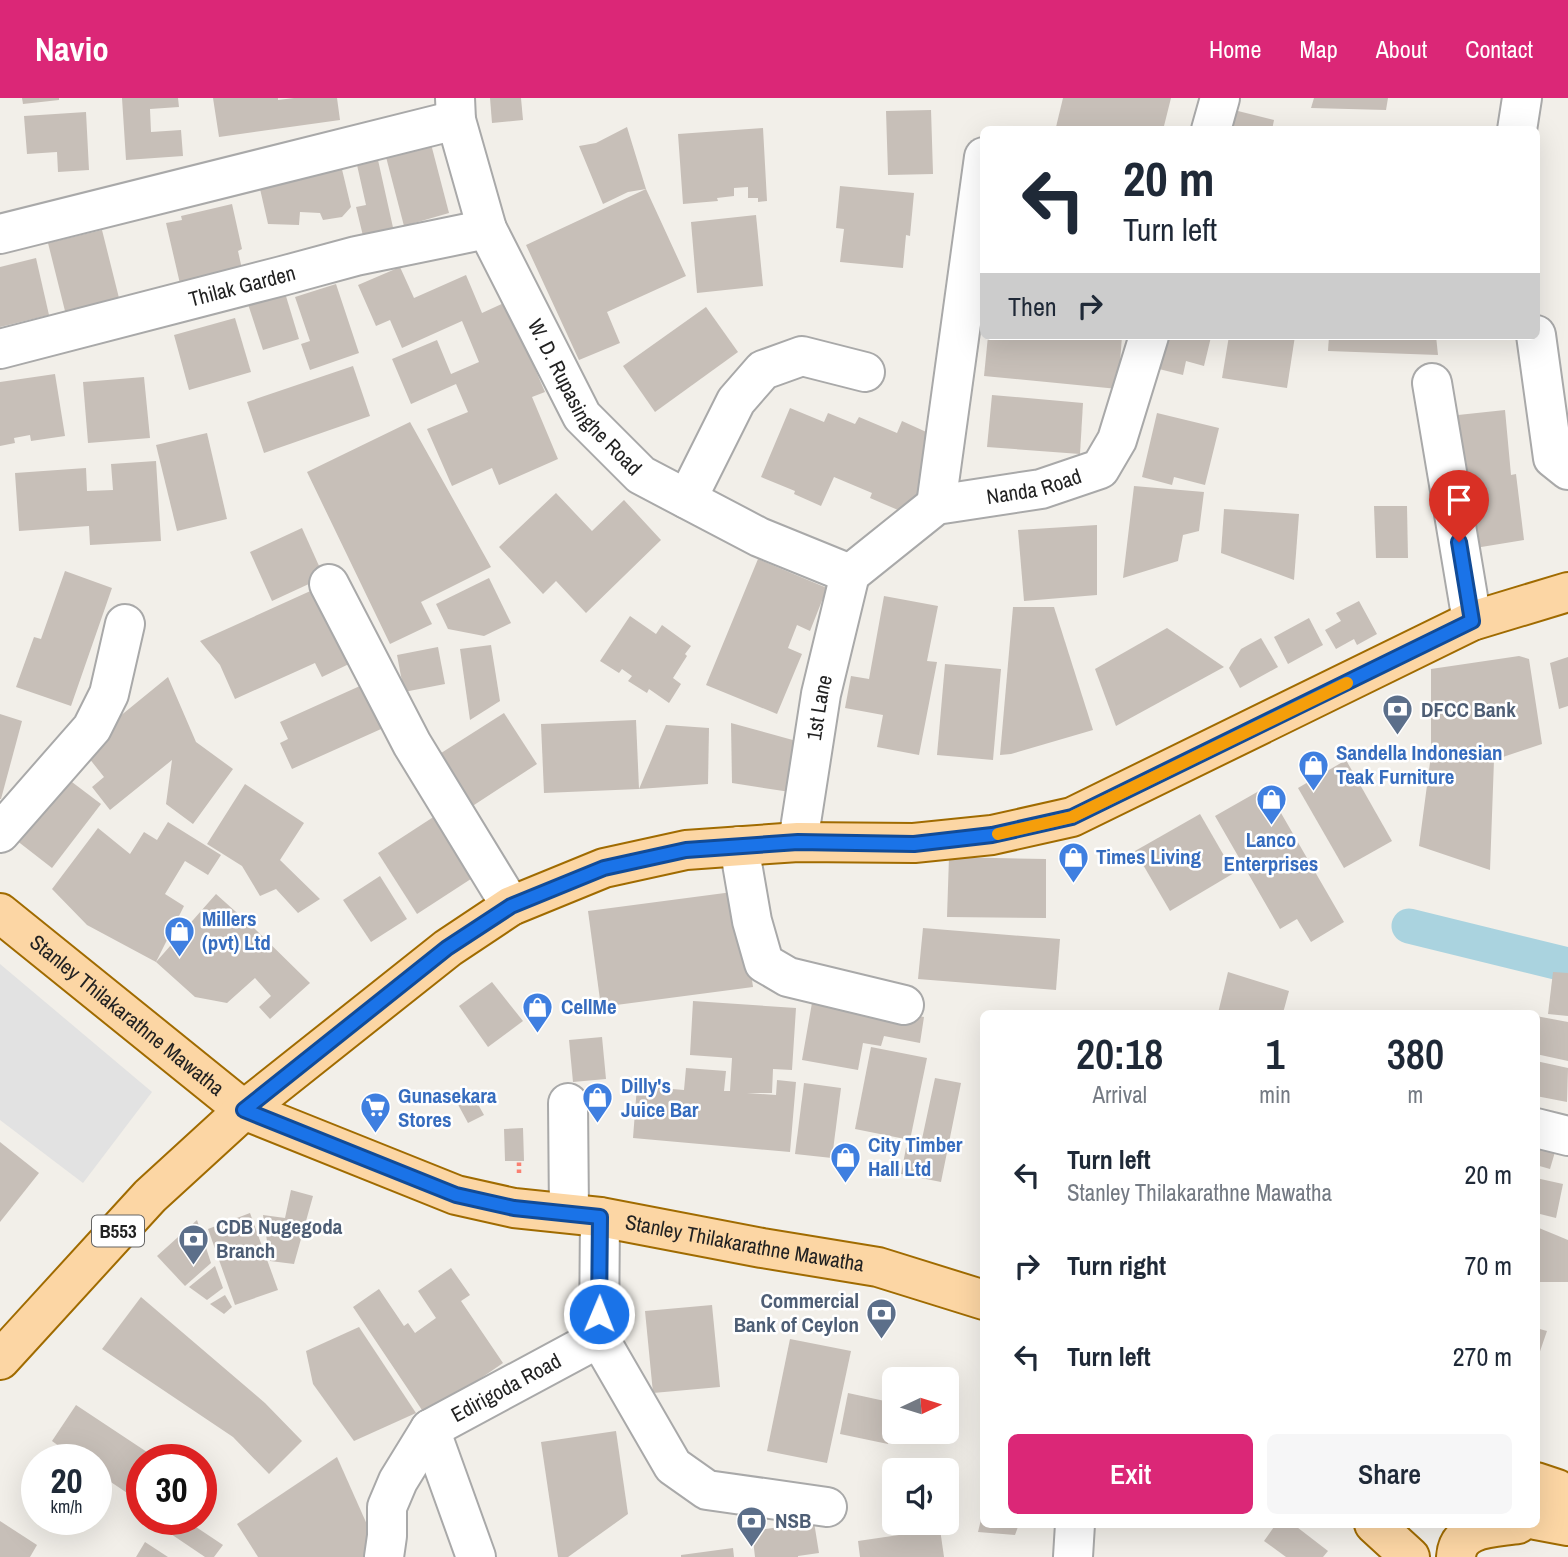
<!DOCTYPE html>
<html lang="en">
<head>
<meta charset="utf-8">
<style>
  :root { --surface:#fff; --page:#f6f6f7; --text:#1f2937; --muted:#747a83; --accent:#db2777 }
  body { margin:0; font-family:"Archivo Narrow",sans-serif; background:var(--page); color:var(--text); height:100vh; display:flex; flex-direction:column; font-size:26px; white-space:nowrap }
  * { box-sizing:border-box; margin:0 }
  p { font-size:23px; color:var(--muted) }
  .icon { flex:none; width:38px; height:38px; fill:none; stroke:currentColor; stroke-width:2; stroke-linecap:round; stroke-linejoin:round }
  .map { position:relative; flex:1; overflow:hidden }
  .panel { position:absolute; left:980px; top:912px; width:560px; height:518px; display:flex; flex-direction:column; background:var(--surface); border-radius:10px; box-shadow:0 7px 28px #0002 }
  .panel>* { flex:none }
  .hud { position:absolute; left:980px; top:28px; width:560px; height:214px; border-radius:10px; box-shadow:0 7px 28px #0002; background:#fff; color:var(--text); overflow:hidden }
  .needle { width:46px; rotate:86deg }
  .fabs { position:absolute; left:882px; top:1269px; display:grid; gap:14px }
  .fabs a { display:grid; place-items:center; width:77px; height:77px; border-radius:10px; background:var(--surface); box-shadow:0 7px 28px #0002; font-size:35px }
  .speed { position:absolute; left:21px; top:1346px; display:flex; gap:14px; font-size:35px; font-weight:700; text-align:center }
  .speed>* { display:grid; place-content:center; width:91px; height:91px; border-radius:50%; background:var(--surface); box-shadow:0 7px 28px #0002; line-height:1 }
  .speed small { font-size:18px; font-weight:400 }
  .speed .limit { border:10px solid #d22; background:#fff; color:#111 }
  .pin { position:absolute; display:grid; place-items:center; width:60px; height:60px; color:#fff; margin:-72px -30px; border-radius:50% 50% 50% 0; rotate:-45deg; box-shadow:0 0 7px #0007 }
  .pin .icon { rotate:45deg }
  .me { position:absolute; width:77px; margin:-38px; rotate:1deg; stroke-linejoin:round; filter:drop-shadow(0 0 5px #0008) }
  .turn { display:flex; align-items:center; gap:24px; height:147px; padding:0 28px; font-size:32px }
  .turn .icon { width:91px; height:91px; stroke-width:2.5 }
  .turn b { display:block; font-size:49px; line-height:60px }
  .then { display:flex; align-items:center; height:66px; padding:0 28px; background:#0003; gap:14px; font-size:26px }
  .eta { display:flex; justify-content:space-evenly; align-items:center; height:119px; text-align:center }
  .eta b { font-size:42px; font-weight:600; line-height:49px }
  .action { display:flex; gap:14px; margin-top:auto; padding:14px 28px }
  .action a { flex:1; height:80px; border-radius:10px; background:var(--accent); color:#fff; font-size:28px; font-weight:600; line-height:80px; text-align:center }
  .action a+a { background:var(--page); color:var(--text) }
  ul { padding:0; list-style:none }
  li { display:flex; align-items:center; gap:21px; height:91px; padding:0 28px }
  li div { flex:1 }
  li b { display:block; font-size:26px }
  li em { font-style:normal }
  header { display:flex; align-items:center; gap:42px; box-sizing:border-box; height:98px; padding:0 35px; background:var(--accent); color:#fff }
  header strong { font-size:33px }
  nav { display:flex; gap:38px; margin-inline-start:auto; font-size:24px }
  .map>svg:first-child { display:block }
</style>
</head>
<body>
<header>
<strong>Navio</strong>
<nav><a>Home</a><a>Map</a><a>About</a><a>Contact</a></nav>
</header>
<div class="map">
<svg width="1568" height="1459" viewBox="0 0 1568 1459">
  <rect width="100%" height="100%" fill="#f2efe9"/>
  <polygon fill="#e2e2e2" points="0,866 152,994 83,1085 0,1022"/>
  <g fill="none" stroke-linecap="round" stroke-linejoin="round">
    <polyline stroke="#aad3df" stroke-width="35" points="1409,828 1568,867"/>
  </g>
  <g fill="#c7bfb8">
    <polygon points="22,0 59,0 59,2 23,6"/>
    <polygon points="122,0 178,0 179,9 150,11 151,34 181,32 183,58 126,62"/>
    <polygon points="213,0 278,0 278,2 294,0 337,0 340,22 219,39"/>
    <polygon points="490,0 521,0 523,22 492,25"/>
    <polygon points="1063,0 1171,0 1163,32 1066,32 1056,29"/>
    <polygon points="1314,0 1388,0 1386,12 1311,10"/>
    <polygon points="1230,11 1274,22 1272,32 1225,32"/>
    <polygon points="931,12 933,76 888,77 886,13"/>
    <polygon points="86,14 89,72 58,74 57,54 27,56 24,18"/>
    <polygon points="627,29 646,91 628,94 603,106 579,48 596,45"/>
    <polygon points="763,30 767,103 758,104 758,100 748,100 748,89 734,90 734,98 717,100 718,103 683,106 678,36"/>
    <polygon points="431,46 449,115 404,128 386,59"/>
    <polygon points="378,62 394,134 364,142 356,109 366,107 357,67"/>
    <polygon points="340,63 351,109 342,119 323,122 320,115 300,114 299,127 268,126 258,82"/>
    <polygon points="840,88 914,95 910,138 906,137 903,170 840,164 844,131 836,130"/>
    <polygon points="646,91 686,178 607,214 620,245 579,262 526,147"/>
    <polygon points="232,106 242,151 238,153 244,180 181,190 166,125 182,122 181,118"/>
    <polygon points="756,117 763,188 697,195 691,124"/>
    <polygon points="102,132 120,204 66,217 48,145"/>
    <polygon points="36,160 49,217 0,229 0,169"/>
    <polygon points="400,169 414,200 466,177 482,215 506,204 545,294 532,299 558,361 499,387 492,370 452,388 427,331 468,314 456,286 411,306 392,261 437,242 451,276 479,264 462,223 402,250 390,222 376,228 358,187"/>
    <polygon points="282,185 299,241 263,252 245,197"/>
    <polygon points="336,186 359,255 310,272 301,246 310,243 295,199"/>
    <polygon points="706,209 738,254 655,314 623,268"/>
    <polygon points="235,220 251,274 189,292 174,237"/>
    <polygon points="988,238 1122,238 1118,291 984,278"/>
    <polygon points="1159,238 1211,239 1204,268 1186,263 1183,277 1151,269"/>
    <polygon points="1229,238 1295,238 1287,290 1222,280"/>
    <polygon points="1329,238 1436,238 1438,257 1328,253"/>
    <polygon points="353,268 370,318 264,355 247,304"/>
    <polygon points="55,276 65,338 31,343 30,337 14,340 15,345 0,348 0,284"/>
    <polygon points="144,279 150,340 88,345 83,284"/>
    <polygon points="992,297 1083,305 1080,356 987,349"/>
    <polygon points="790,310 824,324 828,315 855,326 859,319 897,335 902,323 944,342 912,418 870,400 872,395 834,379 821,408 794,396 795,393 761,379"/>
    <polygon points="1505,312 1511,377 1516,376 1524,442 1469,451 1466,382 1458,317"/>
    <polygon points="1157,315 1219,330 1205,387 1174,379 1172,387 1142,379"/>
    <polygon points="410,324 491,469 421,504 432,526 390,546 307,374"/>
    <polygon points="207,335 227,421 177,433 156,347"/>
    <polygon points="156,363 161,443 90,447 89,428 19,433 15,375 86,370 87,393 113,392 111,366"/>
    <polygon points="1134,388 1204,394 1199,433 1183,437 1178,463 1123,480"/>
    <polygon points="556,395 592,433 624,402 661,442 586,515 556,483 543,496 499,449"/>
    <polygon points="1374,408 1407,408 1408,460 1376,460"/>
    <polygon points="1224,411 1299,416 1294,482 1221,455"/>
    <polygon points="1097,427 1097,497 1024,503 1018,432"/>
    <polygon points="302,430 324,479 272,503 250,454"/>
    <polygon points="758,461 827,490 810,533 797,527 788,550 802,556 777,616 706,587"/>
    <polygon points="65,473 112,490 71,608 16,589 34,539 41,541"/>
    <polygon points="489,480 511,525 484,538 448,531 436,506"/>
    <polygon points="317,490 351,565 322,579 315,565 235,601 220,567 200,543"/>
    <polygon points="884,498 938,508 927,563 937,564 919,657 877,649 883,617 845,610 851,578 869,581"/>
    <polygon points="1359,503 1377,536 1357,547 1354,541 1336,551 1325,532 1341,523 1336,515"/>
    <polygon points="1013,509 1054,509 1093,632 1011,656 1000,657"/>
    <polygon points="630,518 656,536 662,527 691,548 685,556 687,558 673,580 681,586 669,605 649,591 647,595 628,583 632,578 622,571 619,575 600,563"/>
    <polygon points="1309,520 1323,547 1288,566 1274,539"/>
    <polygon points="1167,530 1224,569 1116,628 1095,571"/>
    <polygon points="1261,540 1278,569 1240,590 1229,570 1241,551"/>
    <polygon points="491,547 500,603 470,622 460,551"/>
    <polygon points="438,549 445,586 404,594 397,557"/>
    <polygon points="1519,558 1529,561 1542,646 1494,662 1490,772 1419,748 1431,657 1431,571"/>
    <polygon points="1568,559 1568,608 1559,611 1550,565"/>
    <polygon points="945,566 1001,571 993,662 937,657"/>
    <polygon points="168,579 196,644 233,671 193,726 166,706 172,662 110,712 92,689 104,679 81,650"/>
    <polygon points="371,583 390,627 292,671 280,645 288,641 280,624"/>
    <polygon points="504,615 537,666 471,709 438,657"/>
    <polygon points="0,616 22,623 1,701 0,701"/>
    <polygon points="636,622 639,691 544,695 541,626"/>
    <polygon points="731,625 800,644 790,694 732,685"/>
    <polygon points="666,627 709,630 708,686 639,691"/>
    <polygon points="1346,662 1392,743 1344,770 1298,690"/>
    <polygon points="64,678 101,706 52,770 16,742"/>
    <polygon points="245,686 304,725 280,762 320,801 298,815 276,791 260,798 242,768 207,746"/>
    <polygon points="1266,689 1344,824 1311,844 1297,821 1280,831 1215,718"/>
    <polygon points="438,716 477,777 417,816 378,755"/>
    <polygon points="1200,716 1234,775 1170,813 1135,753"/>
    <polygon points="168,724 221,757 208,777 185,763 165,796 184,808 156,864 216,796 255,831 310,885 270,921 259,909 271,898 255,880 227,905 195,899 156,864 87,827 52,791 98,730 130,756 144,734 157,742"/>
    <polygon points="949,759 1046,761 1046,820 947,819"/>
    <polygon points="380,778 407,821 371,844 343,802"/>
    <polygon points="740,793 753,889 601,909 588,813"/>
    <polygon points="923,830 1060,841 1056,892 918,881"/>
    <polygon points="1228,874 1289,893 1283,915 1218,915"/>
    <polygon points="1553,874 1568,875 1568,918 1548,916"/>
    <polygon points="492,884 523,923 488,949 459,908"/>
    <polygon points="813,899 924,919 920,945 884,938 881,948 863,945 858,972 802,962"/>
    <polygon points="693,903 796,910 792,972 773,971 772,995 747,995 776,997 777,982 796,984 790,1054 633,1040 637,988 684,992 686,970 726,973 724,993 730,993 732,960 690,957"/>
    <polygon points="1536,918 1568,924 1568,963 1536,956"/>
    <polygon points="602,939 606,981 573,984 569,942"/>
    <polygon points="871,949 927,960 910,1042 855,1031"/>
    <polygon points="1536,963 1568,970 1567,1004 1536,998"/>
    <polygon points="935,980 961,985 941,1084 901,1076 906,1050 922,1041"/>
    <polygon points="804,985 841,990 832,1060 795,1056"/>
    <polygon points="470,992 484,1017 468,1025 455,1001"/>
    <polygon points="523,1030 524,1063 505,1063 504,1031"/>
    <polygon points="1536,1041 1557,1047 1550,1071 1536,1067"/>
    <polygon points="0,1044 39,1075 0,1124"/>
    <polygon points="1536,1080 1563,1086 1556,1120 1536,1115"/>
    <polygon points="291,1092 313,1098 294,1166 270,1163 263,1117 285,1120"/>
    <polygon points="250,1115 278,1192 235,1207 208,1131"/>
    <polygon points="197,1122 211,1165 185,1188 157,1158"/>
    <polygon points="1539,1130 1568,1142 1568,1184 1536,1184 1536,1137"/>
    <polygon points="215,1168 223,1190 207,1202 189,1189"/>
    <polygon points="451,1170 470,1197 461,1203 503,1265 426,1318 353,1209 379,1191 404,1228 408,1225 415,1235 436,1220 418,1193"/>
    <polygon points="225,1197 232,1209 224,1216 210,1206"/>
    <polygon points="141,1199 265,1305 302,1343 269,1376 233,1339 102,1251"/>
    <polygon points="712,1207 720,1289 653,1295 645,1213"/>
    <polygon points="359,1229 416,1315 354,1343 313,1286 306,1253"/>
    <polygon points="1536,1230 1547,1233 1537,1262 1536,1262"/>
    <polygon points="790,1241 851,1253 827,1365 767,1353"/>
    <polygon points="848,1295 894,1305 894,1314 888,1346 840,1336"/>
    <polygon points="76,1307 159,1362 142,1362 142,1405 96,1374 96,1362 78,1362 52,1343"/>
    <polygon points="616,1333 628,1416 568,1459 558,1459 541,1344"/>
    <polygon points="337,1359 377,1449 366,1459 258,1459 237,1426"/>
    <polygon points="983,1413 984,1426 1019,1426 1015,1437 978,1434"/>
    <polygon points="177,1421 184,1421 223,1447 214,1459 205,1459 168,1434"/>
    <polygon points="0,1423 37,1447 30,1459 0,1459"/>
    <polygon points="814,1424 819,1455 798,1458 798,1459 755,1459 752,1433"/>
    <polygon points="1276,1426 1293,1426 1328,1453 1323,1459 1286,1459 1264,1443"/>
    <polygon points="940,1431 944,1459 860,1459 858,1443"/>
    <polygon points="145,1444 168,1459 136,1459"/>
    <polygon points="733,1450 734,1459 681,1459 681,1457"/>
  </g>
  <g fill="none" stroke-linecap="round" stroke-linejoin="round">
    <defs>
      <g id="minor">
        <path id="s1" d="M455,0L456,22L487,131L582,318L641,377L759,439L850,476"/>
        <polyline points="1211,32 1220,0"/>
        <polyline points="1517,32 1522,0"/>
        <polyline points="0,136 456,22"/>
        <polyline points="1536,237 1553,360 1568,372"/>
        <path id="s2" d="M0,251L282,178L356,158L487,131"/>
        <polyline points="1432,285 1472,523"/>
        <polyline points="687,401 736,303 763,272 802,258 865,274"/>
        <polyline points="936,407 984,59"/>
        <path id="s3" d="M850,476L936,407L1041,391L1100,371L1117,342L1149,238"/>
        <polyline points="329,486 412,646 511,808"/>
        <polyline points="0,735 92,630 109,596 125,526"/>
        <path id="s4" d="M798,744L821,596L850,476"/>
        <polyline points="739,748 752,823 764,865 788,879 904,907"/>
        <polyline points="568,1005 569,1115"/>
        <polyline points="1536,1030 1568,1038"/>
        <polyline points="599,1240 673,1368 707,1392 827,1409"/>
        <polyline points="430,1331 476,1459"/>
        <path id="s5" d="M384,1459L387,1438V1409L398,1383L430,1331L599,1240L600,1119"/>
        <polyline points="1073,1459 1075,1426"/>
      </g>
      <g id="major">
        <path id="s6" d="M0,815L244,1012L456,1097L514,1110L600,1119L762,1150L878,1169L984,1202"/>
        <polyline points="0,1262 150,1098 244,1012 448,850 511,808 604,770 686,752 798,744 914,745 992,737 1072,719 1472,523 1568,494"/>
        <polyline points="1536,1384 1557,1391 1568,1398"/>
        <polyline points="1536,1422 1568,1428"/>
        <polyline points="1374,1426 1410,1459"/>
        <path d="M1456,1459C1458,1428 1494,1430 1518,1426"/>
      </g>
    </defs>
    <use href="#minor" stroke="#a9a9a9" stroke-width="42"/>
    <use href="#major" stroke="#a06b00" stroke-width="42"/>
    <polyline stroke="#fa8072" stroke-width="4.5" stroke-dasharray="3.5 3.5" stroke-linecap="butt" points="519,1075 519,1062"/>
    <use href="#minor" stroke="#fff" stroke-width="38"/>
    <use href="#major" stroke="#fcd6a4" stroke-width="38"/>
  </g>
  <g fill="none" stroke-linecap="round" stroke-linejoin="round">
    <defs>
      <polyline id="route" points="599,1216 600,1119 514,1110 456,1097 244,1012 447,850 511,808 604,770 686,752 798,744 914,746 992,737 1072,719 1472,523 1459,444"/>
    </defs>
    <use href="#route" stroke="#114b97" stroke-width="18"/>
    <use href="#route" stroke="#1a73e8" stroke-width="12"/>
    <polyline stroke="#f59e0b" stroke-width="12" points="998,736 1072,719 1347,585"/>
  </g>
  <defs>
    <symbol id="bank-pin" viewBox="-11 -11 22 30"><path d="M0 17L-7.5 6A9.5 9.5 0 1 1 7.5 6Z" fill="#5c6f8a" stroke="#fff"/><path d="M-6-4H6V4H-6ZM0-2.3a2.3 2.3 0 1 0 0 4.6a2.3 2.3 0 1 0 0-4.6Z" fill="#fff"/></symbol>
    <symbol id="shop-pin" viewBox="-11 -11 22 30"><path d="M0 17L-7.5 6A9.5 9.5 0 1 1 7.5 6Z" fill="#3f7fe0" stroke="#fff"/><path d="M-5-2.5h2.3a2.7 3.5 0 0 1 5.4 0H5L5.5 6h-11ZM-1.5-2.5h3a1.5 2.3 0 0 0-3 0Z" fill="#fff"/></symbol>
    <symbol id="supermarket-pin" viewBox="-11 -11 22 30"><path d="M0 17L-7.5 6A9.5 9.5 0 1 1 7.5 6Z" fill="#3f7fe0" stroke="#fff"/><path d="M-6-5.5h2.5l.6 2H6L4.5 2H-2.5L-4.4-4H-6ZM-1.5 3.2a1.3 1.3 0 1 0 .1 0ZM3 3.2a1.3 1.3 0 1 0 .1 0Z" fill="#fff"/></symbol>
  </defs>
  <g fill-rule="evenodd">
    <use href="#bank-pin" x="1380" y="594" width="35" height="47"/>
    <use href="#shop-pin" x="1296" y="650" width="35" height="47"/>
    <use href="#shop-pin" x="1254" y="684" width="35" height="47"/>
    <use href="#shop-pin" x="1056" y="742" width="35" height="47"/>
    <use href="#shop-pin" x="162" y="816" width="35" height="47"/>
    <use href="#shop-pin" x="520" y="892" width="35" height="47"/>
    <use href="#shop-pin" x="580" y="982" width="35" height="47"/>
    <use href="#supermarket-pin" x="358" y="992" width="35" height="47"/>
    <use href="#shop-pin" x="828" y="1042" width="35" height="47"/>
    <use href="#bank-pin" x="176" y="1124" width="35" height="47"/>
    <use href="#bank-pin" x="864" y="1198" width="35" height="47"/>
    <use href="#bank-pin" x="734" y="1406" width="35" height="47"/>
  </g>
  <g text-anchor="middle" stroke-width="5" stroke-linejoin="round" paint-order="stroke">
    <rect fill="#fff" stroke="#646464" stroke-width="2" x="92" y="1117.5" width="52" height="31" rx="5"/>
    <g font-size="19" font-weight="bold" fill="#222">
      <text x="118" y="1140">B553</text>
    </g>
    <g font-size="21" fill="#222" stroke="#fff">
      <text dy="7" stroke="none"><textPath href="#s2" startOffset="250">Thilak Garden</textPath></text>
      <text dy="7" stroke="none"><textPath href="#s1" startOffset="331">W. D. Rupasinghe Road</textPath></text>
      <text dy="7" stroke="none"><textPath href="#s3" startOffset="210">Nanda Road</textPath></text>
      <text dy="7" stroke="none"><textPath href="#s4" startOffset="136">1st Lane</textPath></text>
      <text dy="7" stroke="none"><textPath href="#s6" startOffset="163">Stanley Thilakarathne Mawatha</textPath></text>
      <text dy="7" stroke="none"><textPath href="#s6" startOffset="835">Stanley Thilakarathne Mawatha</textPath></text>
      <text dy="7" stroke="none"><textPath href="#s5" startOffset="226">Edirigoda Road</textPath></text>
    </g>
    <g font-size="21" font-weight="bold" fill="#4e5e75" stroke="#fff" text-anchor="start">
      <text x="1421" y="619">DFCC Bank</text>
      <text x="216" y="1136">CDB Nugegoda<tspan x="216" dy="24">Branch</tspan></text>
      <text x="859" y="1210" text-anchor="end">Commercial<tspan x="859" dy="24">Bank of Ceylon</tspan></text>
      <text x="775" y="1430">NSB</text>
    </g>
    <g font-size="21" font-weight="bold" fill="#366cbe" stroke="#fff" text-anchor="start">
      <text x="1336" y="662">Sandella Indonesian<tspan x="1336" dy="24">Teak Furniture</tspan></text>
      <text x="1271" y="749" text-anchor="middle">Lanco<tspan x="1271" dy="24">Enterprises</tspan></text>
      <text x="1096" y="766">Times Living</text>
      <text x="202" y="828">Millers<tspan x="202" dy="24">(pvt) Ltd</tspan></text>
      <text x="561" y="916">CellMe</text>
      <text x="621" y="995">Dilly's<tspan x="621" dy="24">Juice Bar</tspan></text>
      <text x="398" y="1005">Gunasekara<tspan x="398" dy="24">Stores</tspan></text>
      <text x="868" y="1054">City Timber<tspan x="868" dy="24">Hall Ltd</tspan></text>
    </g>
  </g>
</svg>
<div class="fabs">
<a><svg class="needle" viewBox="-14 -14 28 28"><path d="M0-13l5 13h-10z" fill="#e53935"/><path d="M0 13l5-13h-10z" fill="#747a83"/></svg></a>
<a><svg class="icon" aria-label="sound" viewBox="0 0 24 24"><path d="M4 9h4l5-4v14l-5-4H4zM17 9q2 3 0 6"/></svg></a>
</div>
<div class="speed"><div>20<small>km/h</small></div><div class="limit">30</div></div>
<div class="pin" style="left:1459px;top:444px;background:#d93025"><svg class="icon" aria-label="arrive" viewBox="0 0 24 24"><path d="M6 21V4h12l-3 4 3 4H6"/></svg></div>
<svg class="me" style="left:599px;top:1216px" viewBox="-20 -20 40 40"><circle r="17" fill="#1a73e8" stroke="#fff" stroke-width="3"/><path d="M0-11L8 9 0 5-8 9z" fill="#fff"/></svg>
<div class="hud">
<div class="turn"><svg class="icon" aria-label="left" viewBox="0 0 24 24"><path d="M17 20v-9H6M10 6l-5 5 5 5"/></svg><div><b>20 m</b>Turn left</div></div>
<div class="then">Then<svg class="icon" aria-label="right" viewBox="0 0 24 24"><path d="M7 20v-9h11M14 6l5 5-5 5"/></svg></div>
</div>
<section class="panel">
<div class="eta">
<div><b>20:18</b><p>Arrival</p></div>
<div><b>1</b><p>min</p></div>
<div><b>380</b><p>m</p></div>
</div>
<ul>
<li><svg class="icon" aria-label="left" viewBox="0 0 24 24"><path d="M17 20v-9H6M10 6l-5 5 5 5"/></svg><div><b>Turn left</b><p>Stanley Thilakarathne Mawatha</p></div><em>20 m</em></li>
<li><svg class="icon" aria-label="right" viewBox="0 0 24 24"><path d="M7 20v-9h11M14 6l5 5-5 5"/></svg><div><b>Turn right</b></div><em>70 m</em></li>
<li><svg class="icon" aria-label="left" viewBox="0 0 24 24"><path d="M17 20v-9H6M10 6l-5 5 5 5"/></svg><div><b>Turn left</b></div><em>270 m</em></li>
</ul>
<div class="action"><a>Exit</a><a>Share</a></div>
</section>
</div>
</body>
</html>
